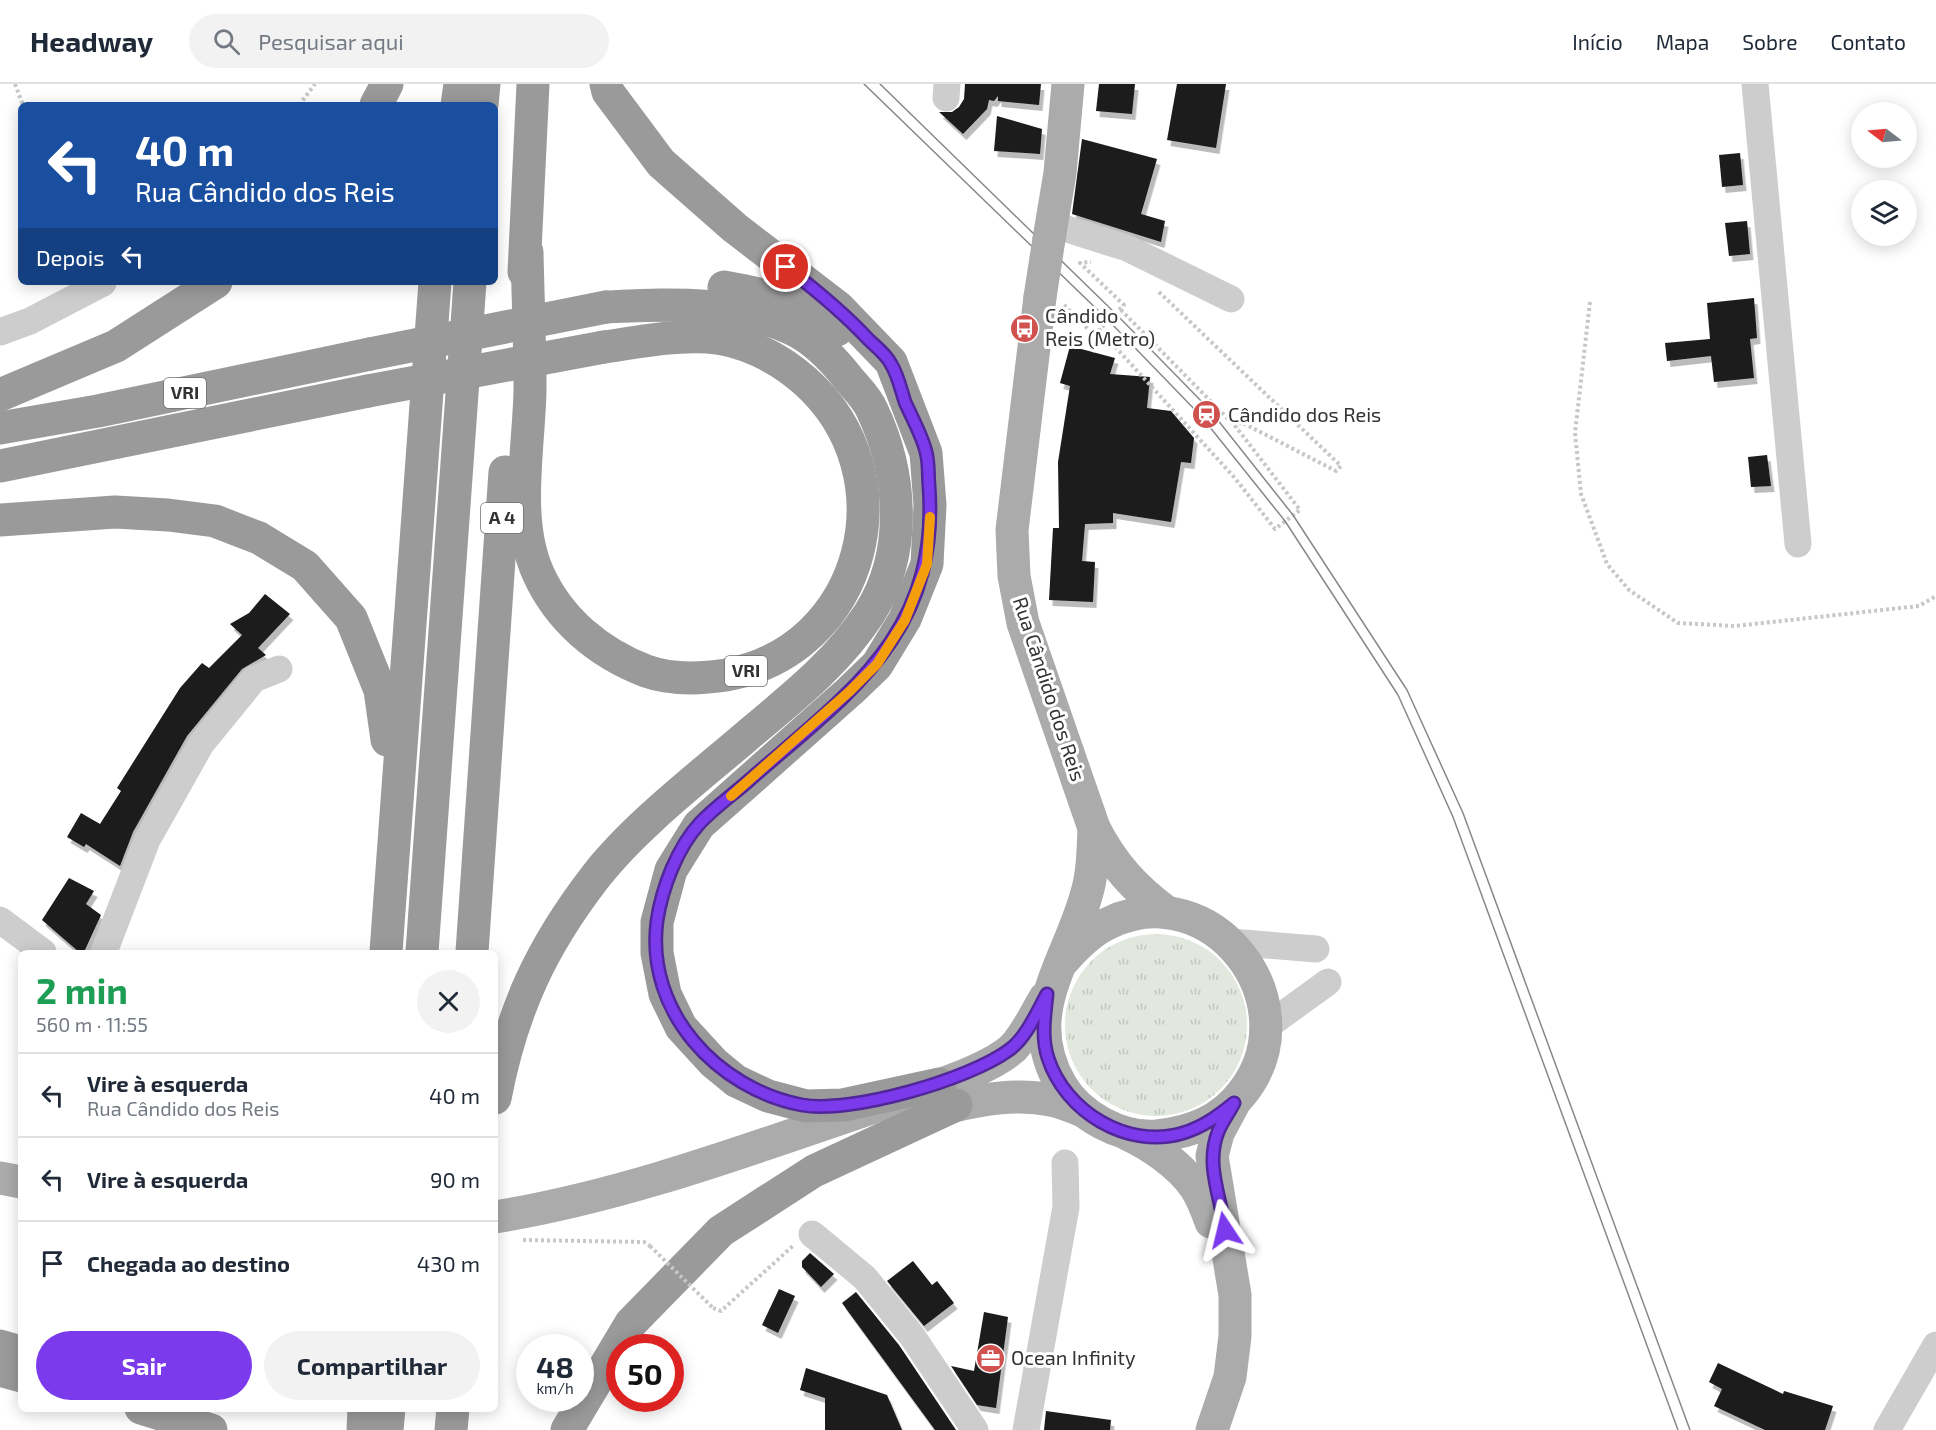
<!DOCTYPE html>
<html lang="pt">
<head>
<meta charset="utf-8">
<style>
  :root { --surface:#fff; --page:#f2f2f3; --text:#1f2937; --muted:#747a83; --line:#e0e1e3; --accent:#7c3aed }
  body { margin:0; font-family:"Exo 2",sans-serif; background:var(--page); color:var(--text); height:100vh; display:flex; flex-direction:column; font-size:22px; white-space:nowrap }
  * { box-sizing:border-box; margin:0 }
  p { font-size:20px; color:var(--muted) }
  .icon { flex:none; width:33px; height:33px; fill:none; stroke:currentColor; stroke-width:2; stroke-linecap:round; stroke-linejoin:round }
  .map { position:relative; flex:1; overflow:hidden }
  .sheet { position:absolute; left:18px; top:866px; width:480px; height:462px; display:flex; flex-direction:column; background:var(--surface); border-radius:9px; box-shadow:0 3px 15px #0003 }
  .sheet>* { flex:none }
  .banner { position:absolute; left:18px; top:18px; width:480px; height:183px; border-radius:9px; box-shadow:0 3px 15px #0003; background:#1a4fa0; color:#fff; overflow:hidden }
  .needle { width:39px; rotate:286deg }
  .controls { position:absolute; left:1851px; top:18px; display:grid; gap:12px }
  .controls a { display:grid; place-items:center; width:66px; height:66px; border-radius:50%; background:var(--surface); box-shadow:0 3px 15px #0003; font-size:30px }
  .speed { position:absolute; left:516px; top:1250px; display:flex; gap:12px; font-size:30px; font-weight:700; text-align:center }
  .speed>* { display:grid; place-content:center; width:78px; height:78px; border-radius:50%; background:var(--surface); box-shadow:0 3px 15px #0003; line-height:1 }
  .speed small { font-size:15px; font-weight:400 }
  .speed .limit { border:9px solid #d22; background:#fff; color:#111 }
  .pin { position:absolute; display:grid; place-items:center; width:51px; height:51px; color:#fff; margin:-26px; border:3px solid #fff; border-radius:50%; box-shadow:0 2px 6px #0007 }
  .me { position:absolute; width:66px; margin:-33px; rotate:350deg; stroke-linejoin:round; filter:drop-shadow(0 0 4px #0008) }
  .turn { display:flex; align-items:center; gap:21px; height:126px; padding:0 18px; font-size:27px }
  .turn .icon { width:78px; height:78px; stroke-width:2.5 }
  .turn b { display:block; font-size:42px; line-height:51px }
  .then { display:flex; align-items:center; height:57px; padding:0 18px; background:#0003; gap:12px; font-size:22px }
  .round { display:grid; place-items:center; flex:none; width:63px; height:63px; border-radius:32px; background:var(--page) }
  .overview { display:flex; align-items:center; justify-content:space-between; height:102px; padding:0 18px }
  h1 { font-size:36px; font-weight:700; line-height:45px; color:#1e9e55 }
  .cta { display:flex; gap:12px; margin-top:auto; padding:12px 18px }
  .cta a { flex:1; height:69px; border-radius:36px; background:var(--accent); color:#fff; font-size:24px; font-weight:700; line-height:69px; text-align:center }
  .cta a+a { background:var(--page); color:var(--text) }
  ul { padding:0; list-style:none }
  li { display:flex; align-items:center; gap:18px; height:84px; padding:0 18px; border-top:2px solid var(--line) }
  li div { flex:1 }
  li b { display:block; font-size:22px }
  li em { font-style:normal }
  header { display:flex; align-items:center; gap:36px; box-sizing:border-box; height:84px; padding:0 30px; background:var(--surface); border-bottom:2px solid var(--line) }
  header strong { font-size:28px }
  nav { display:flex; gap:33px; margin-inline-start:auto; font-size:21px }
  .search { width:420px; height:54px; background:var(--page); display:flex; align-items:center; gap:15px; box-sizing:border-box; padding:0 21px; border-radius:33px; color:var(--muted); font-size:22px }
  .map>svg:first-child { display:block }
</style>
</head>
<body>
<header>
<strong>Headway</strong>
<div class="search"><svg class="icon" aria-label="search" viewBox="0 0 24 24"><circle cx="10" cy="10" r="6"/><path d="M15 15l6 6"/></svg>Pesquisar aqui</div>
<nav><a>Início</a><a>Mapa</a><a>Sobre</a><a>Contato</a></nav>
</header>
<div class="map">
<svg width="1936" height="1346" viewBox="0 0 1936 1346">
  <defs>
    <pattern id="grass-tufts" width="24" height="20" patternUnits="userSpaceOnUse" patternTransform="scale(1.5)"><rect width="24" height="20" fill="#e2e8dd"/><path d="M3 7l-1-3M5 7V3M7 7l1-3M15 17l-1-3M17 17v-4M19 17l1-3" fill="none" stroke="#c2c7be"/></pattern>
    <filter id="shadow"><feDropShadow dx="3.5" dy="6" stdDeviation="0" flood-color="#0004"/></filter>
  </defs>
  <rect width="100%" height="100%" fill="#fff"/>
  <circle fill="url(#grass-tufts)" cx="1156" cy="941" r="91"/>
  <g fill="#1a1a1a" filter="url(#shadow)">
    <polygon points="965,0 1041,0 1039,21 998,17 998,12 994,17 989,16 987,25 963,50 939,28 952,28 959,23 964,15"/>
    <polygon points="1099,0 1135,0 1132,30 1096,27"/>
    <polygon points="1177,0 1226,0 1216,64 1167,56"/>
    <polygon points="997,32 1042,45 1040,70 994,67"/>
    <polygon points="1082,55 1157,75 1141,130 1165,137 1161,158 1072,130"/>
    <polygon points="1740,69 1743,101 1722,103 1719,71"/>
    <polygon points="1747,137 1750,170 1729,172 1725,139"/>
    <polygon points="1754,214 1757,254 1750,255 1754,294 1714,298 1711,272 1667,277 1665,259 1710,255 1707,219"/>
    <polygon points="1070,262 1115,274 1110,290 1150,293 1147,324 1171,327 1194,354 1191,379 1181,378 1171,438 1113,429 1113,439 1085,440 1082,477 1095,478 1093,518 1049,516 1053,444 1059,444 1058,378 1070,302 1060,299"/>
    <polygon points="1767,371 1771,402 1751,403 1748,373"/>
    <polygon points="265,510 290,530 258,564 266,571 242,585 187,652 133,748 120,782 86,760 84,763 67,753 81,729 100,740 121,707 117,704 180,604 202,579 209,584 242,551 230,540 249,529"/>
    <polygon points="69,794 94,807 86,820 101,831 84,868 79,868 42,836"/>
    <polygon points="810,1169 834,1190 821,1203 802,1183 802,1177"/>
    <polygon points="913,1177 932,1201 937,1197 954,1219 924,1242 887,1197"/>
    <polygon points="779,1205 795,1212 778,1249 762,1241"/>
    <polygon points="856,1208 899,1261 956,1346 935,1346 842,1219"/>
    <polygon points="984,1228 1008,1233 996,1324 977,1321 951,1282 974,1287"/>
    <polygon points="1718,1279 1783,1310 1784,1307 1833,1322 1825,1346 1765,1346 1714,1322 1722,1305 1709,1298"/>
    <polygon points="806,1284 887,1311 902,1346 825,1346 825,1314 800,1306"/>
    <polygon points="1046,1327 1111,1336 1110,1346 1044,1346"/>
  </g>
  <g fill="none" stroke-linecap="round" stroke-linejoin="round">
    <g stroke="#c7c7c7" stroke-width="4" stroke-dasharray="3 3" stroke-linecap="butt">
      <polyline points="15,0 23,21"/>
      <polyline points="299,21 315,0"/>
      <polyline points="1159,208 1341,382 1336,387 1241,338 1236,343"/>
      <polyline points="1590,218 1575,349 1581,410 1607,480 1629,506 1678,539 1735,542 1919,522 1936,512"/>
      <polyline points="1064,221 1094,251 1124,221 1080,179 1091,178"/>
      <polyline points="1099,245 1234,393 1275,445 1300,426 1236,343 1120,225"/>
      <polyline points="523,1156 644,1158 650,1162"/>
      <polyline points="713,1224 721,1227 794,1161"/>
    </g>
    <g stroke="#cdcdcd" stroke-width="27">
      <polyline points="1755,0 1798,460"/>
      <polyline points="946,14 947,0"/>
      <polyline points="1051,140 1127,164 1231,215"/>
      <polyline points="0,248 30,237 103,199"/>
      <polyline points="0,836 43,868"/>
      <polyline points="1231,858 1316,865"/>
      <polyline points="104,868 147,756 201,660 254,595 279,585"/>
      <polyline points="1266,943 1328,898"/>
      <polyline points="812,1150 865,1194 912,1252 975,1346"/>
      <polyline points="1026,1346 1066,1123 1065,1079"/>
      <polyline points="1887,1346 1936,1261"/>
    </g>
    <g stroke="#ababab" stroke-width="33">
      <polyline points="1049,155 1060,89 1068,0"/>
      <path d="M1040,213L1012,446L1014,492L1023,539L1094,744C1113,781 1135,805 1168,829"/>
      <path d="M1064,876C1077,861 1091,847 1109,839C1212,789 1312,919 1243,1008C1221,1037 1192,1048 1157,1052C1121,1055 1079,1032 1061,1001C1020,930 1067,880 1086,812C1093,790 1093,767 1094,744"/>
      <path d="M930,1029C968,1017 1011,1008 1051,1016C1062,1018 1073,1023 1083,1027"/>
      <path d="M1127,1050C1151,1061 1180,1081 1195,1103C1202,1113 1207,1127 1211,1138"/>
      <polyline points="0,1094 21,1098"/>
      <path d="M495,1133C624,1112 747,1066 871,1024C907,1012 986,989 1013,964C1026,951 1035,930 1045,914"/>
      <polyline points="1212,1346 1230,1293 1235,1252 1235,1211 1212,1072 1218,1049 1233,1021"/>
    </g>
    <g stroke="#9a9a9a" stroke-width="33">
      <polyline points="606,0 608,8 661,79 735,144 838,223 891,278 926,369 930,421 927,480 905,535 877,581 850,607 699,741 671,786 657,838 657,869 665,910 681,943 714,979 736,997 768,1012 806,1022 843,1021 940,1000"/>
      <polyline points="376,21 387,0"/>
      <polyline points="457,21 460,0"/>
      <polyline points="482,21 484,0"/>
      <path d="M527,168C528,214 530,260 530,306C529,363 514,436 538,489C559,536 599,569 646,587C671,596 700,595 726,591C866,566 910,390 805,297C779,274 743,255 707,253C672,251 638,258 604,263"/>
      <polyline points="524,188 533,0"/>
      <path d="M724,203C775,212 794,217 837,246"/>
      <polyline points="0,311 116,262 216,198"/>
      <polyline points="0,344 98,327 370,270"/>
      <polyline points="0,382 368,307"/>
      <polyline points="0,436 115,428 168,431 215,437 259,454 305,482 351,534 380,606 387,656"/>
      <polyline points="386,868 435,198"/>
      <polyline points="422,868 470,198"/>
      <polyline points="472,868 505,388"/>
      <path d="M495,1014C512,926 541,863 596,792C635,742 699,693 748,651C792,614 837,579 869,530C908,469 902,389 872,326C867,314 856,304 848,294C833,275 814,255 792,245C730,216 673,220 606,223"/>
      <polyline points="0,1262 21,1268"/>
      <polyline points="0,1286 21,1292"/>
      <polyline points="141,1324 211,1346"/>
      <polyline points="363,1346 364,1324"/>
      <polyline points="387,1346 389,1324"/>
      <polyline points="451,1346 453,1324"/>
      <polyline points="567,1346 631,1239 721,1147 814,1087 956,1021"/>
    </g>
    <g stroke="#888" stroke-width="1.5">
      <polyline points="864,0 1108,236 1201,332 1285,437 1398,611 1453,733 1678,1346"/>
      <polyline points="880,0 1115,229 1209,325 1293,431 1407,606 1463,729 1690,1346"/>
    </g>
    <polyline stroke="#c7c7c7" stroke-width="4" stroke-dasharray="3 3" stroke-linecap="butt" points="650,1162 713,1224"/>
    <polyline stroke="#ababab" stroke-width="33" points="1040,213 1049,155"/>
    <g stroke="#9a9a9a" stroke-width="33">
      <polyline points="370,270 606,223"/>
      <polyline points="368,307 604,263"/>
    </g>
  </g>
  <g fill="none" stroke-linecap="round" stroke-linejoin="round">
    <defs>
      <path id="route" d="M786,183C816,206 843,228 868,255C875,262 886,270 891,280C898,291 901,306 905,318C912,334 922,351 926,368C929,378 928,391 929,402C940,552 847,610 746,699C731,712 714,724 700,739C677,764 662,804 657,837C645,928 718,1005 802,1021C851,1030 970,995 1009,966C1026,954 1037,928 1047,910C1045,931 1041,953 1048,974C1065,1027 1127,1066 1183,1049C1203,1043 1218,1032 1234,1019C1229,1029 1222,1038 1218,1048C1205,1081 1221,1113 1225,1146"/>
    </defs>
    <use href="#route" stroke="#51269a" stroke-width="15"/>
    <use href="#route" stroke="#7c3aed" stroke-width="10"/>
    <polyline stroke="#f59e0b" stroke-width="10" points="731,712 850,607 877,580 905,536 927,480 930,433"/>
  </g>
  <defs>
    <symbol id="bus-disc" viewBox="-11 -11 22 22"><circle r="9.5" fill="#d1514e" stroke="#fff"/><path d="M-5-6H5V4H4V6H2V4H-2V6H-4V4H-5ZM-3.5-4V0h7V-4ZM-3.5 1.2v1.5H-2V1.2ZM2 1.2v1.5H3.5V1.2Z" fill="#fff"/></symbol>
    <symbol id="station-disc" viewBox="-11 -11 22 22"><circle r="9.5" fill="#d1514e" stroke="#fff"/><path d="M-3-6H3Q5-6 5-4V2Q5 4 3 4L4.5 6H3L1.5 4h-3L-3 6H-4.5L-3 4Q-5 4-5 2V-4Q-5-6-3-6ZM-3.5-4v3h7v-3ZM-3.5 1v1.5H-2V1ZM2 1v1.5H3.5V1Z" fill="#fff"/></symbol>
    <symbol id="office-disc" viewBox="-11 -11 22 22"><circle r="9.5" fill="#d1514e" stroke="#fff"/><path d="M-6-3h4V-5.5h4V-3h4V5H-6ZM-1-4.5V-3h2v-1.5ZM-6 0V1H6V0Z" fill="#fff"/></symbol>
  </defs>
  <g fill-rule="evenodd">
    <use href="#bus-disc" x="1008" y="228" width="33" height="33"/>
    <use href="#station-disc" x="1190" y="314" width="33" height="33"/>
    <use href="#office-disc" x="974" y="1258" width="33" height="33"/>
  </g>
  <g text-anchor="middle" stroke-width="6" stroke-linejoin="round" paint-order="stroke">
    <g fill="#fff" stroke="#707070" stroke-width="1.5">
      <rect x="164" y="294" width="42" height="30" rx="4.5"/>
      <rect x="481" y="419" width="42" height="30" rx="4.5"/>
      <rect x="725" y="572" width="42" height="30" rx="4.5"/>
    </g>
    <g font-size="18" font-weight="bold" fill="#333">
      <text x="185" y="315">VRI</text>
      <text x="502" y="440">A 4</text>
      <text x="746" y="593">VRI</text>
    </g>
    <g font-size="20" fill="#333" stroke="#fff" text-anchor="start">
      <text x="1045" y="239">Cândido<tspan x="1045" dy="23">Reis (Metro)</tspan></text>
      <text x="1228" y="338">Cândido dos Reis</text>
      <text x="1011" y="1281">Ocean Infinity</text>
    </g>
    <g font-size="20" fill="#333" stroke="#fff">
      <text transform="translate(1049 605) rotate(72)" y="7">Rua Cândido dos Reis</text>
    </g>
  </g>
</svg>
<div class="controls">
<a><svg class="needle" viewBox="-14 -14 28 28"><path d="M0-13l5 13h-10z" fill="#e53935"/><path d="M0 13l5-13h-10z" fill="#747a83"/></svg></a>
<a><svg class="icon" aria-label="layers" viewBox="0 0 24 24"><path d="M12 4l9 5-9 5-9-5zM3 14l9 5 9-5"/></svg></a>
</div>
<div class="speed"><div>48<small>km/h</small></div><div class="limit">50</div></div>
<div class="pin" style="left:786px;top:183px;background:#d93025"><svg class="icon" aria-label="arrive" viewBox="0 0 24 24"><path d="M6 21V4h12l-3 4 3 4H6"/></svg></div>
<svg class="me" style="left:1225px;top:1146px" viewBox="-20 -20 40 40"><path d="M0-17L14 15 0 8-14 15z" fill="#7c3aed" stroke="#fff" stroke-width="4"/></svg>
<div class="banner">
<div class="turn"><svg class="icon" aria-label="left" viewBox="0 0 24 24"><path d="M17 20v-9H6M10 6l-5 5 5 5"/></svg><div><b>40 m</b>Rua Cândido dos Reis</div></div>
<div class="then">Depois<svg class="icon" aria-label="left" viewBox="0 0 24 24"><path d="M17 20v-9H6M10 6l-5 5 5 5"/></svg></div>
</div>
<section class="sheet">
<div class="overview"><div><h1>2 min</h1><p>560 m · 11:55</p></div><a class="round"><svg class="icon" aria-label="close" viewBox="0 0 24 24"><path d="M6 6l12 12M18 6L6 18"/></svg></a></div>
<ul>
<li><svg class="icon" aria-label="left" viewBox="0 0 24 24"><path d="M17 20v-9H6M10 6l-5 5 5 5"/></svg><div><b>Vire à esquerda</b><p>Rua Cândido dos Reis</p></div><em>40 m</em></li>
<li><svg class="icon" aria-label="left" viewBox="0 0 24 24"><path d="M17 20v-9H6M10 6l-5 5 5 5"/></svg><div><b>Vire à esquerda</b></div><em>90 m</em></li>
<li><svg class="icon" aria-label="arrive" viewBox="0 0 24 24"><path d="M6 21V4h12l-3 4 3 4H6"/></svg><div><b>Chegada ao destino</b></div><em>430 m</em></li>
</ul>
<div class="cta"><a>Sair</a><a>Compartilhar</a></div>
</section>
</div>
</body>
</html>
